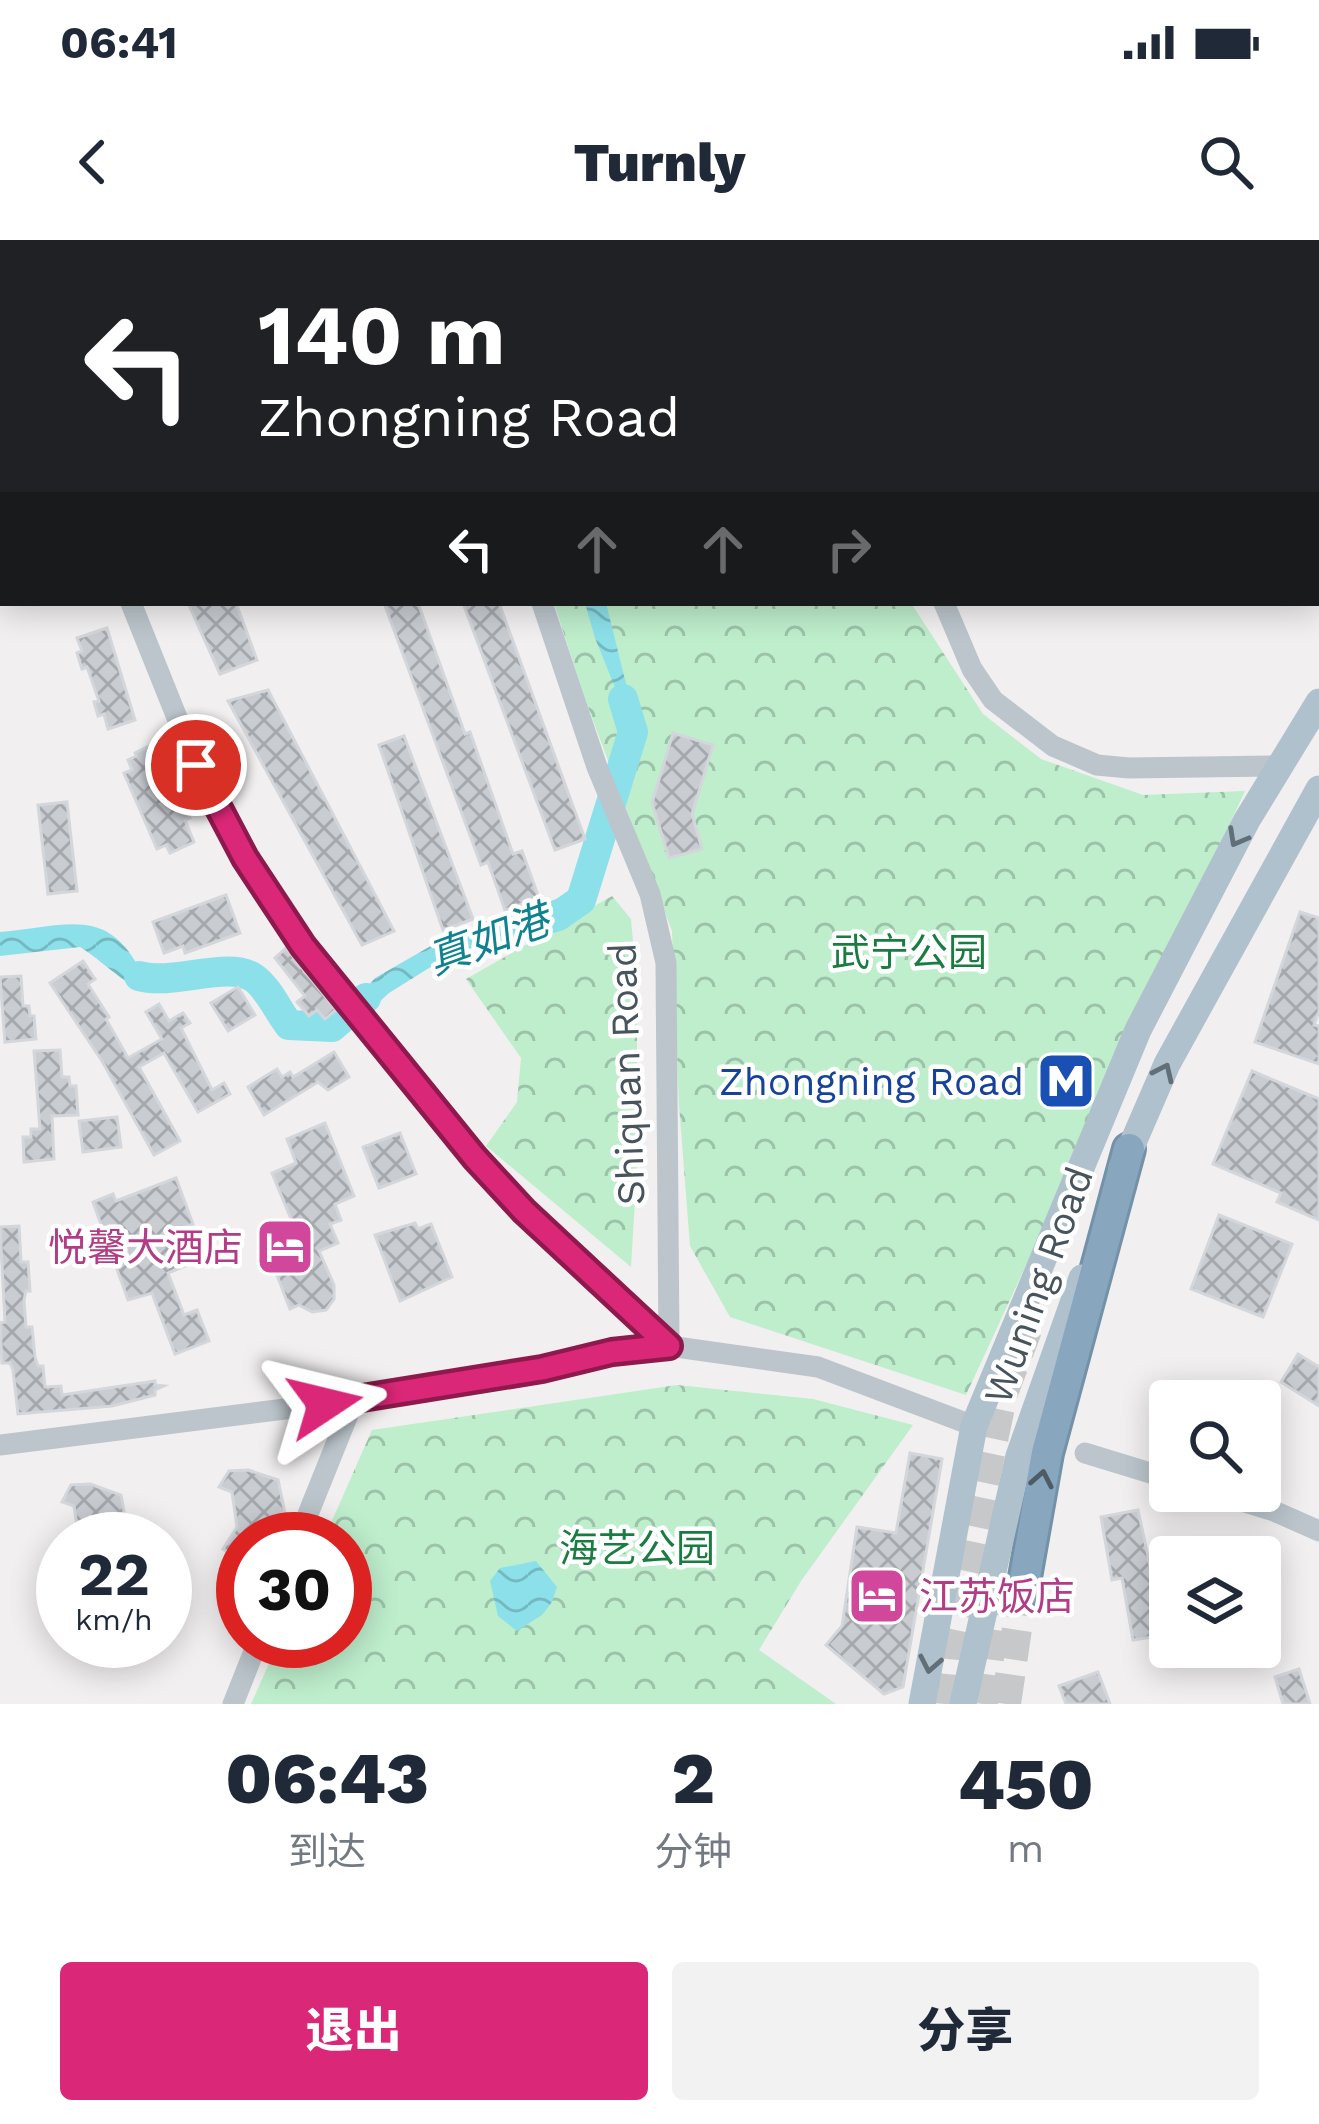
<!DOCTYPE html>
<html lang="zh">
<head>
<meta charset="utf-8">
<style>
  :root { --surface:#fff; --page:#f2f2f3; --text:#1f2937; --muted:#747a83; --accent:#db2777 }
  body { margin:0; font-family:"Work Sans","Noto Sans SC",sans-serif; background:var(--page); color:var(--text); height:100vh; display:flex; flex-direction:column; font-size:45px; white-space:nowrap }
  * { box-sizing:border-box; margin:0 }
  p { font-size:39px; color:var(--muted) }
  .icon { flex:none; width:66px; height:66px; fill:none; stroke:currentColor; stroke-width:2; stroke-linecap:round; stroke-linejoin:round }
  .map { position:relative; height:1464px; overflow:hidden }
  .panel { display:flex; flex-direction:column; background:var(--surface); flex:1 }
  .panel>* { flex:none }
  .hud { position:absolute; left:0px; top:0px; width:1320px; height:366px; box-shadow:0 6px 30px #0003; background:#202124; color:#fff; overflow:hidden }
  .buttons { position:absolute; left:1149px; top:1140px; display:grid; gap:24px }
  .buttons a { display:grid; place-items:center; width:132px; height:132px; border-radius:12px; background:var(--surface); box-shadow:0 6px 30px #0003; font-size:60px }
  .speed { position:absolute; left:36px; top:1272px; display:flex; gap:24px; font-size:60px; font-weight:700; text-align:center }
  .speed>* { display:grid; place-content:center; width:156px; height:156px; border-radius:50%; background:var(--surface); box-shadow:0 6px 30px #0003; line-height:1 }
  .speed small { font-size:30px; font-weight:400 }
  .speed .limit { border:18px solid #d22; background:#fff; color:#111 }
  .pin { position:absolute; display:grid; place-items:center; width:102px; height:102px; color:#fff; margin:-51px; border:6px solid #fff; border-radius:50%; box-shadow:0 3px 12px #0007 }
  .me { position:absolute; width:132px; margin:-66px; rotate:80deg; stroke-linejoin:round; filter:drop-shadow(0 0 9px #0008) }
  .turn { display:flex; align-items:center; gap:42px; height:252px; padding:0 60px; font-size:54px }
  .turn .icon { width:156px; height:156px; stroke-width:2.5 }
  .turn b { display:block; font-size:84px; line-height:102px }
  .lanes { display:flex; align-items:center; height:114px; padding:0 60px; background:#0003; justify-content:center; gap:60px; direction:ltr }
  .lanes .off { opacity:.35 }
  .eta { display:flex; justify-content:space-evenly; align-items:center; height:204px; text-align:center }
  .eta b { font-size:72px; font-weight:800; line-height:84px }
  .cta { display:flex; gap:24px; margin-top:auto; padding:24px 60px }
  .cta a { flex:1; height:138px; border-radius:12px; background:var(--accent); color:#fff; font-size:48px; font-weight:800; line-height:138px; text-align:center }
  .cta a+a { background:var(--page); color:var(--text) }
  .status { display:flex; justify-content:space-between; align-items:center; height:84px; padding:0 60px; background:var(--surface); direction:ltr }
  .status svg { height:33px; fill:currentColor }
  header { display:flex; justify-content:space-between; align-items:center; height:156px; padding:0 60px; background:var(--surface); font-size:54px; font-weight:800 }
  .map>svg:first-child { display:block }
</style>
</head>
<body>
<div class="status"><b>06:41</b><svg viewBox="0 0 49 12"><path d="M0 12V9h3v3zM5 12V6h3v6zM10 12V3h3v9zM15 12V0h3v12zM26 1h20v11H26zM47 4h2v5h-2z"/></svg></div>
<header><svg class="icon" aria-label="back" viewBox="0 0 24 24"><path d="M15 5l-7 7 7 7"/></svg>Turnly<svg class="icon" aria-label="search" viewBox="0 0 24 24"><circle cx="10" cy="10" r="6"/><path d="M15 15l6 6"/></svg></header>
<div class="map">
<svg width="1319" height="1464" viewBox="0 0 1319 1464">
  <defs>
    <pattern id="park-crowns" width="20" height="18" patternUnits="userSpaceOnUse" patternTransform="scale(3)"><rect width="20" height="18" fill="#beeecc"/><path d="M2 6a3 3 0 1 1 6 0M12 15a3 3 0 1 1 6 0" fill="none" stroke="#9cc3a9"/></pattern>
    <pattern id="water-waves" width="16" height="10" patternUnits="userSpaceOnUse" patternTransform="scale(3)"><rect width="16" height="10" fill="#8ce0ea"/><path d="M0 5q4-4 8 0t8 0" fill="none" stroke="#74b8c1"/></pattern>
    <pattern id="building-cross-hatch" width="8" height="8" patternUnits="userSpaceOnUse" patternTransform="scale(3)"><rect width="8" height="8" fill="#c9ccd1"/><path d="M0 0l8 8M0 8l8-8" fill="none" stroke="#a5a8ad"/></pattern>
  </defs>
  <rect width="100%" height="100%" fill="#f1efef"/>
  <g fill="url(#park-crowns)">
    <polygon points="554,363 911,363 983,474 1041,519 1143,555 1245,551 966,1155 730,1077 690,1006 679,865 672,691 585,459"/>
    <polygon points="612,656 631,679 637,748 637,926 631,1027 486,906 517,862 521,818 466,739"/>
    <polygon points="677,1145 813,1159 913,1185 801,1341 759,1410 836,1464 251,1464 279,1401 345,1401 345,1299 324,1299 372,1190"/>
  </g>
  <g fill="url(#water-waves)">
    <polygon points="585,363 606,363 638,492 625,558 618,543 633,492 595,398"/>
    <path d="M600,567L606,581L607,610L581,660L545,680L445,718L389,753L341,797L288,796L269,778L246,745C213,737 165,762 134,746C118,738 97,717 80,707L0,716V692C69,686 110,664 144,738C183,739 220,730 259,732L289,785L332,787L375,738L429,707L572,653Z"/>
    <polygon points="536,1321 557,1347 552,1362 542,1375 517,1391 498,1376 490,1341 500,1328"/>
  </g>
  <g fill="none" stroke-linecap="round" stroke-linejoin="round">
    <g stroke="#8ce0ea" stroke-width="30">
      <polyline points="488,696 558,676 581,660 633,492 623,459"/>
      <path d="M139,736C174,746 228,720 254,738C268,748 279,772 289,785L332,787L366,758"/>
    </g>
  </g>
  <g fill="url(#building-cross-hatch)" stroke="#d3d6da" stroke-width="3">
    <polygon points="188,363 236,363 257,420 220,434"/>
    <polygon points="384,363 418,363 465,494 470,492 513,614 522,611 539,658 505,670 488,622 481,625"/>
    <polygon points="463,363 499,363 585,599 555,610"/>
    <polygon points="107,388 135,480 108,489 104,474 98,476 94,462 99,461 87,427 82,429 77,413 82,411 77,398"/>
    <polygon points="268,450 394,691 362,705 228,461"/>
    <polygon points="673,493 713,505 692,574 702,609 669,618 652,563"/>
    <polygon points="404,496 473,679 443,690 379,505"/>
    <polygon points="151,505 190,578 185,580 194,602 170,613 166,605 157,609 124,533 132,530 128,520 136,516 135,513"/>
    <polygon points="67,562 77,651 48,654 38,565"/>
    <polygon points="226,655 240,693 185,713 183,706 164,713 153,682"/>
    <polygon points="1300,672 1319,678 1319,771 1314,785 1319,786 1319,824 1255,802"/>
    <polygon points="286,708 336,770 325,779 317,770 309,776 297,762 305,756 275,718"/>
    <polygon points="83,721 95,739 88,744 109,777 106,779 128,818 162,799 146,772 159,764 169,781 183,773 190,783 181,788 212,850 224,843 230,854 198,872 164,813 139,827 180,901 154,915 102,821 50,743"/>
    <polygon points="21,736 23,766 29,766 30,776 34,776 36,799 5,802 0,737"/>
    <polygon points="238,747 255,775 228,791 211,763"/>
    <polygon points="60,810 62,837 69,837 70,846 76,846 78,875 52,876 54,919 24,922 23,897 31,897 31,889 40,889 34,811"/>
    <polygon points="334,812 349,837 328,850 318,842 264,875 248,847 277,829 282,837 290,832 293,837"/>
    <polygon points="1252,831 1319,859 1319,980 1277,962 1281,953 1213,924"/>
    <polygon points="117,877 121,907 83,912 79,881"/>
    <polygon points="325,883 354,956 335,964 341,980 330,984 338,1003 319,1011 334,1045 334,1059 326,1070 312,1072 299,1065 290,1069 265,1004 296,991 272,933 296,923 287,899"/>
    <polygon points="400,893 416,934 379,948 363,907"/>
    <polygon points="176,938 193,984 182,988 195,1022 168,1033 184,1075 197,1070 209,1101 175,1114 152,1053 128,1060 93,962 113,954 116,961"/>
    <polygon points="1219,975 1292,1004 1263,1077 1191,1049"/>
    <polygon points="415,983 418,989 431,984 452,1037 400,1061 375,995"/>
    <polygon points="19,986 21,1022 28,1022 30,1051 26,1051 24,1060 26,1087 32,1087 35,1117 38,1126 43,1126 45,1147 61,1146 62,1155 155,1141 155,1145 164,1146 155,1150 155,1155 112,1166 18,1174 13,1130 10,1123 2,1123 0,1083 5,1082 0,987"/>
    <polygon points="1298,1114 1319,1127 1319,1166 1281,1142"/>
    <polygon points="910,1213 942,1219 903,1447 884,1454 826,1405 842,1386 857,1287 896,1293"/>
    <polygon points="248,1230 278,1240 285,1273 265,1299 243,1299 243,1322 223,1309 237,1287 232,1252 219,1247 229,1231"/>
    <polygon points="90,1244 121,1255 127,1288 118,1299 79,1299 74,1266 62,1262 71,1245"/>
    <polygon points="1138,1270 1165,1395 1133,1400 1122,1338 1112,1340 1101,1277"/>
    <polygon points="1299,1429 1310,1464 1283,1464 1275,1437"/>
    <polygon points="1098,1432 1110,1464 1066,1464 1059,1446"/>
  </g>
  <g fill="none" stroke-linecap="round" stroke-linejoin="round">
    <g stroke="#c6c8ca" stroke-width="30" stroke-dasharray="30 15" stroke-linecap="butt">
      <polyline points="945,1464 951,1398 1003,1153 1027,1090"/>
      <polyline points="983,1464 996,1363"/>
      <polyline points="1006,1464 1022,1354"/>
    </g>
    <defs>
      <polyline id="highway" points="1022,1354 1047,1213 1129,909"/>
    </defs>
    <use href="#highway" stroke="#7392a8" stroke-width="36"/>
    <g stroke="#bbc5cb" stroke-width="21">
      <polyline points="436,0 437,3"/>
      <polyline points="48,3 54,0"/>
      <polyline points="0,29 3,27"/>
      <polyline points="131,363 196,525 245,618 303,706 475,918 524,971 669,1106"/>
      <polyline points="542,363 597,527 650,654 666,723 669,1106"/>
      <polyline points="944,363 972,429 993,460 1053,506 1097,525 1129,528 1279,526"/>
      <polyline points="0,1205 325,1164 542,1129 612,1112 669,1106 818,1127 974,1186"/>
      <polyline points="1085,1213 1170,1239"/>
      <polyline points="1209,1251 1274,1271 1319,1291"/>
      <polyline points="298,1299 355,1157"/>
      <polyline points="233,1464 258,1401"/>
    </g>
    <g stroke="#afc1cd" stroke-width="27">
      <polyline points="1122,928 1167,824 1319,549"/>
      <polyline points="922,1464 974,1186 1138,790 1247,580 1319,462"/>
      <polyline points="963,1464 1019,1216 1082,1038"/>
    </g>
    <use href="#highway" stroke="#88a6bd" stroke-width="30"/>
  </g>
  <defs><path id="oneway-chevron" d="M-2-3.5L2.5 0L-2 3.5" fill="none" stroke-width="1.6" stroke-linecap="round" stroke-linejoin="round" transform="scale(3)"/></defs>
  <g stroke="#616f78">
    <use href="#oneway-chevron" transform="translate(1237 598) rotate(119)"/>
    <use href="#oneway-chevron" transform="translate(1164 832) rotate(-65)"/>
    <use href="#oneway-chevron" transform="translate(930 1424) rotate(101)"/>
  </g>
  <use stroke="#4e5c66" href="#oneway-chevron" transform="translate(1042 1239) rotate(-79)"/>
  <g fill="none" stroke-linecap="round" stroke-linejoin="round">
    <defs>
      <polyline id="route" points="196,525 245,618 303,706 475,918 524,971 669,1106 612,1112 542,1129 325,1164"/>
    </defs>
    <use href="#route" stroke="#8e194d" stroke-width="30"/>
    <use href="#route" stroke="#db2777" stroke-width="21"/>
  </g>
  <defs>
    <symbol id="metro-square" viewBox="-11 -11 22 22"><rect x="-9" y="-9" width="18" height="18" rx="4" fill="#1a4fb4" stroke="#fff"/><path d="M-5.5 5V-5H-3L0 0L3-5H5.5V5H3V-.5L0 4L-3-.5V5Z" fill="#fff"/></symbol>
    <symbol id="hotel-square" viewBox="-11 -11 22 22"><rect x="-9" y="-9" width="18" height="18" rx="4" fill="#d1479c" stroke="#fff"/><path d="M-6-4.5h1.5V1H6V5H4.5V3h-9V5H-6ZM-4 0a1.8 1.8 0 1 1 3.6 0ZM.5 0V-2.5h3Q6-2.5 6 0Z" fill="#fff"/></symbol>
  </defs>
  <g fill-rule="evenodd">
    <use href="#metro-square" x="1033" y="808" width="66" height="66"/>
    <use href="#hotel-square" x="252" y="974" width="66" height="66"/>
    <use href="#hotel-square" x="844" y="1323" width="66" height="66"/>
  </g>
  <g text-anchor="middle" stroke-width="9" stroke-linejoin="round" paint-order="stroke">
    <g font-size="39" fill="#197c41" stroke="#fff">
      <text x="909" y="726">武宁公园</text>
      <text x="637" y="1322">海艺公园</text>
    </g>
    <g font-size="39" fill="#47545c" stroke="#fff">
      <text transform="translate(626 834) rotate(-92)" y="14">Shiquan Road</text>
      <text transform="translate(1038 1045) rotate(-70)" y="14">Wuning Road</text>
    </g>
    <g font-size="39" fill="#164399" stroke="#fff" text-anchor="end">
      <text x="1024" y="855">Zhongning Road</text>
    </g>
    <g font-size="39" fill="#b23c85" stroke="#fff" text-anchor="end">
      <text x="243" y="1021">悦馨大酒店</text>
      <text x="919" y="1370" text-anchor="start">江苏饭店</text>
    </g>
    <g font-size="42" font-style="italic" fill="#0f8290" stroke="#fff">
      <text transform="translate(488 699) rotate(-20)" y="15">真如港</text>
    </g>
  </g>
</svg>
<div class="buttons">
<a><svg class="icon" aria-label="search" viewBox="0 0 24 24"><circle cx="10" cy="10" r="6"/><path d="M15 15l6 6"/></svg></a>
<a><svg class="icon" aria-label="layers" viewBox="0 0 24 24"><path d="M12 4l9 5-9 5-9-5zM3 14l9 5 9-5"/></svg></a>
</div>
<div class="speed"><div>22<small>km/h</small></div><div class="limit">30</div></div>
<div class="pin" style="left:196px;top:525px;background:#d93025"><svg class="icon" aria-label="arrive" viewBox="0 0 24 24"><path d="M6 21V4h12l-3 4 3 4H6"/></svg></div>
<svg class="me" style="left:325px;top:1164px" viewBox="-20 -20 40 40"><path d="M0-17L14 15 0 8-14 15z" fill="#db2777" stroke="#fff" stroke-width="4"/></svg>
<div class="hud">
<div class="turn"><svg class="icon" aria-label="left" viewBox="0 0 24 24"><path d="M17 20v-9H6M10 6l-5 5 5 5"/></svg><div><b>140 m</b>Zhongning Road</div></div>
<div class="lanes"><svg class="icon" aria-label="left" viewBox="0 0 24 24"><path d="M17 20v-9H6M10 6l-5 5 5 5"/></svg><svg class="icon off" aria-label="ahead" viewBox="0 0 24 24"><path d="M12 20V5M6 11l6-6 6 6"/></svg><svg class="icon off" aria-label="ahead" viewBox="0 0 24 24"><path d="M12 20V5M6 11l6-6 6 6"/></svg><svg class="icon off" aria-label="right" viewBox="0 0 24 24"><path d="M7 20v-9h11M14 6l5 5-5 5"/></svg></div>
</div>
</div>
<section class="panel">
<div class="eta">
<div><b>06:43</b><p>到达</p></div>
<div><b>2</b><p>分钟</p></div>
<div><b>450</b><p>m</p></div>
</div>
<div class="cta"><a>退出</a><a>分享</a></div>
</section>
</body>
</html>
